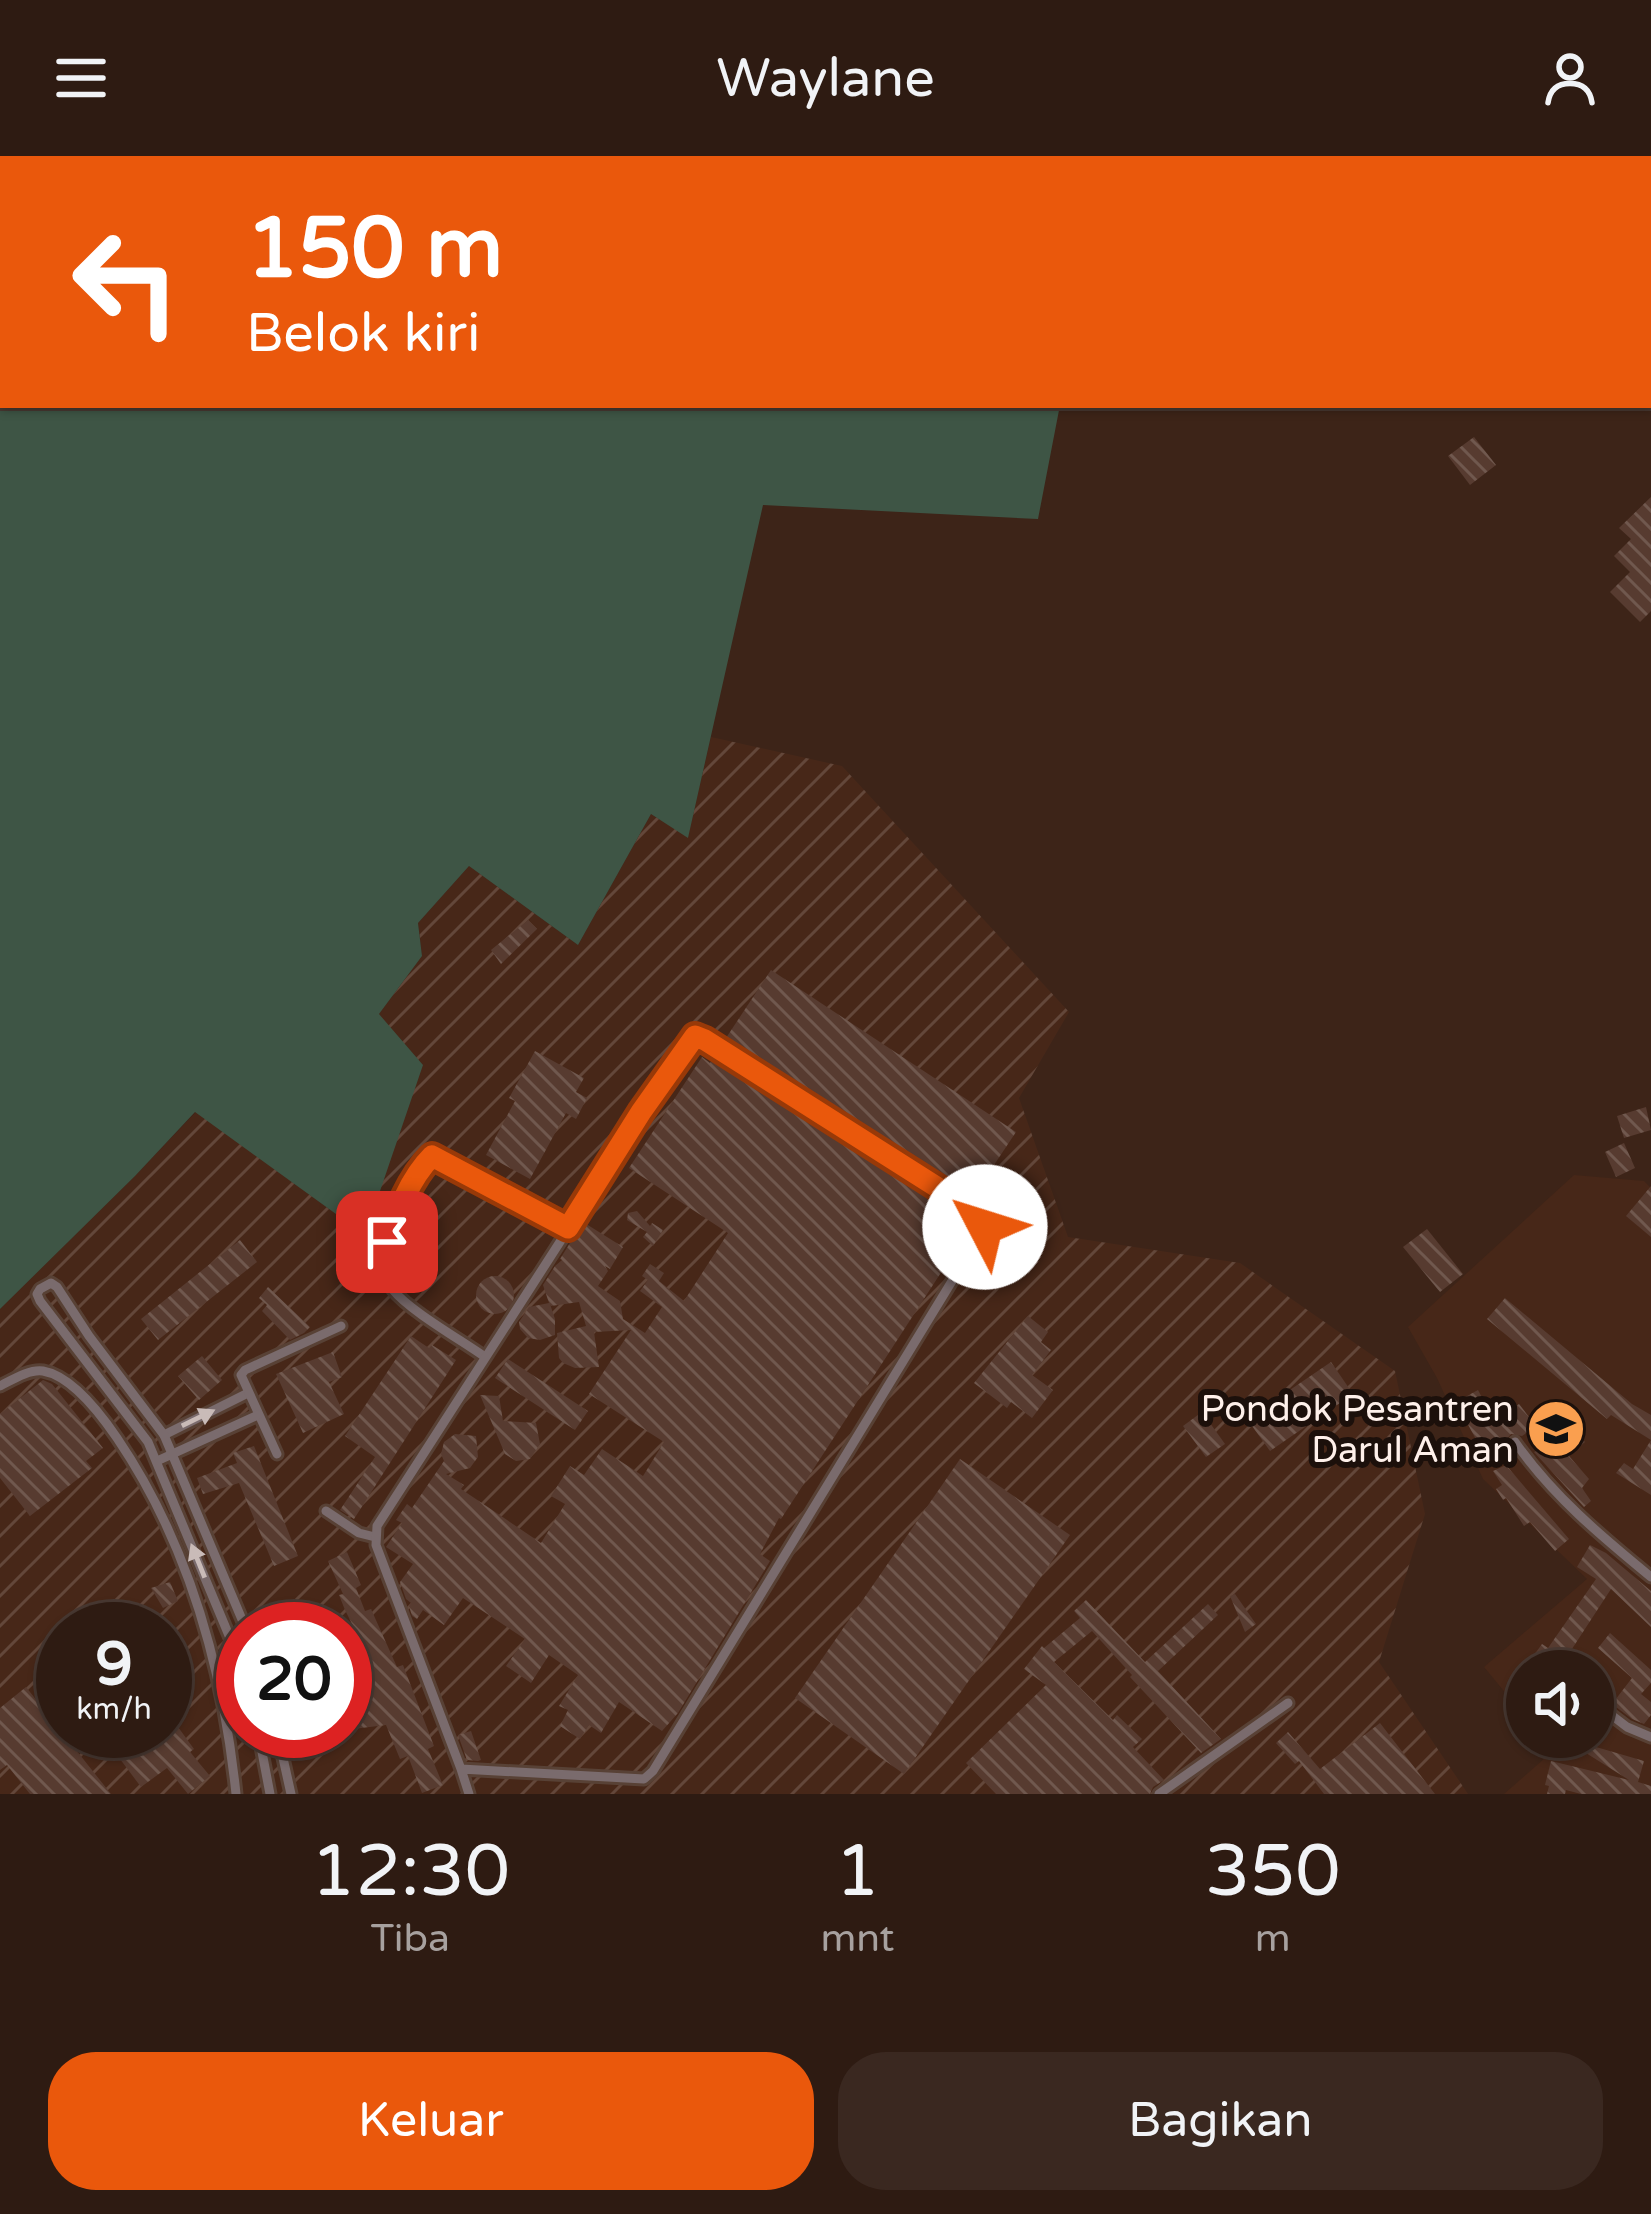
<!DOCTYPE html>
<html lang="id">
<head>
<meta charset="utf-8">
<style>
  :root { --surface:#2e1b12; --page:#3a2820; --text:#f1f3f6; --muted:#a7a19f; --line:#493932; --accent:#ea580c }
  body { margin:0; font-family:"Varela Round",sans-serif; background:var(--page); color:var(--text); height:100vh; display:flex; flex-direction:column; font-size:45px; white-space:nowrap }
  * { box-sizing:border-box; margin:0 }
  p { font-size:39px; color:var(--muted) }
  .icon { flex:none; width:66px; height:66px; fill:none; stroke:currentColor; stroke-width:2; stroke-linecap:round; stroke-linejoin:round }
  .map { position:relative; height:1638px; overflow:hidden }
  .sheet { display:flex; flex-direction:column; background:var(--surface); flex:1 }
  .sheet>* { flex:none }
  .hud { position:absolute; left:0px; top:0px; width:1653px; height:252px; box-shadow:0 3px 9px #0004,0 0 0 3px var(--line); background:#ea580c; color:#fff; overflow:hidden }
  .buttons { position:absolute; left:1506px; top:1494px; display:grid; gap:24px }
  .buttons a { display:grid; place-items:center; width:108px; height:108px; border-radius:50%; background:var(--surface); box-shadow:0 3px 9px #0004,0 0 0 3px var(--line); font-size:60px }
  .speed { position:absolute; left:36px; top:1446px; display:flex; gap:24px; font-size:60px; font-weight:700; text-align:center }
  .speed>* { display:grid; place-content:center; width:156px; height:156px; border-radius:50%; background:var(--surface); box-shadow:0 3px 9px #0004,0 0 0 3px var(--line); line-height:1 }
  .speed small { font-size:30px; font-weight:400 }
  .speed .limit { border:18px solid #d22; background:#fff; color:#111 }
  .pin { position:absolute; display:grid; place-items:center; width:102px; height:102px; color:#fff; margin:-51px; border-radius:24px; box-shadow:0 6px 18px #0006 }
  .me { position:absolute; width:132px; margin:-66px; rotate:310deg; stroke-linejoin:round; filter:drop-shadow(0 0 9px #0008) }
  .turn { display:flex; align-items:center; gap:42px; height:252px; padding:0 48px; font-size:54px }
  .turn .icon { width:156px; height:156px; stroke-width:2.5 }
  .turn b { display:block; font-size:84px; line-height:102px }
  .eta { display:flex; justify-content:space-evenly; align-items:center; height:204px; text-align:center }
  .eta b { font-size:72px; font-weight:600; line-height:84px }
  .primary-button { display:flex; gap:24px; margin-top:auto; padding:24px 48px }
  .primary-button a { flex:1; height:138px; border-radius:48px; background:var(--accent); color:#fff; font-size:48px; font-weight:600; line-height:138px; text-align:center }
  .primary-button a+a { background:var(--page); color:var(--text) }
  header { display:flex; justify-content:space-between; align-items:center; height:156px; padding:0 48px; background:var(--surface); font-size:54px; font-weight:600 }
  .map>svg:first-child { display:block }
</style>
</head>
<body>
<header><svg class="icon" aria-label="menu" viewBox="0 0 24 24"><path d="M4 6h16M4 12h16M4 18h16"/></svg>Waylane<svg class="icon" aria-label="person" viewBox="0 0 24 24"><circle cx="12" cy="8" r="4"/><path d="M4 21q1-7 8-7t8 7"/></svg></header>
<div class="map">
<svg width="1651" height="1638" viewBox="0 0 1651 1638">
  <defs>
    <pattern id="industrial-furrows" width="10" height="10" patternUnits="userSpaceOnUse" patternTransform="scale(3)"><rect width="10" height="10" fill="#472718"/><path d="M-1 1l2-2M0 10L10 0M9 11l2-2" fill="none" stroke="#63473a"/></pattern>
    <pattern id="building-back-hatch" width="6" height="6" patternUnits="userSpaceOnUse" patternTransform="scale(3)"><rect width="6" height="6" fill="#573b30"/><path d="M-1 5l2 2M0 0l6 6M5-1l2 2" fill="none" stroke="#70584e"/></pattern>
  </defs>
  <rect width="100%" height="100%" fill="#3d2418"/>
  <polygon fill="#472718" points="1574,1019 1644,1025 1651,1032 1651,1638 1504,1638 1553,1595 1542,1581 1593,1581 1593,1515 1527,1515 1527,1563 1484,1511 1587,1423 1483,1323 1437,1222 1408,1171"/>
  <g fill="url(#industrial-furrows)" fill-rule="evenodd">
    <polygon points="1116,0 1333,0 1328,3 1115,3"/>
    <polygon points="1461,0 1651,0 1651,131 1650,3 1463,3"/>
    <path d="M711,581L842,610L1069,856L1019,942L1068,1081L1240,1107L1395,1215L1425,1358L1379,1506L1468,1638H0V1153L135,1020L196,956L365,1079L379,858L422,800L418,767L469,710L578,789L651,658L688,681ZM63,1473H165V1575H63ZM243,1473H345V1575H243Z"/>
  </g>
  <polygon fill="#3e5545" points="0,0 1109,0 1108,3 3,3 3,249 1060,249 1038,363 763,349 688,682 651,658 578,789 469,710 418,767 422,800 379,858 423,909 365,1079 195,956 135,1020 0,1153"/>
  <g fill="url(#building-back-hatch)">
    <polygon points="1474,281 1496,309 1470,329 1448,300"/>
    <polygon points="1651,341 1651,455 1640,466 1610,436 1630,416 1614,400 1631,383 1619,372"/>
    <polygon points="528,764 537,773 501,808 491,794"/>
    <polygon points="771,814 1016,976 972,1042 724,885"/>
    <polygon points="535,895 584,922 576,936 587,942 576,963 566,957 530,1023 486,999 515,945 509,942"/>
    <polygon points="714,900 962,1057 955,1067 968,1075 781,1363 779,1362 760,1398 770,1405 678,1557 662,1575 619,1546 601,1577 589,1569 580,1583 560,1570 568,1554 559,1550 578,1519 549,1499 531,1527 506,1510 525,1483 463,1442 444,1469 423,1454 417,1463 412,1460 409,1450 411,1447 406,1443 400,1426 413,1408 386,1391 402,1367 396,1364 407,1348 412,1352 444,1305 441,1298 444,1286 455,1278 476,1280 478,1301 470,1312 446,1318 464,1329 461,1333 541,1387 565,1348 551,1340 570,1310 584,1319 602,1293 643,1320 664,1286 589,1238 631,1174 594,1176 599,1211 575,1212 563,1207 559,1202 557,1177 586,1170 579,1146 551,1150 550,1148 555,1163 555,1179 540,1184 528,1182 520,1173 519,1166 529,1151 549,1147 543,1129 555,1110 562,1104 560,1103 583,1066 623,1091 610,1113 605,1110 608,1115 598,1130 620,1145 623,1163 645,1177 662,1151 640,1135 648,1124 642,1120 650,1108 664,1117 659,1125 684,1145 728,1077 629,1012 702,901 710,907"/>
    <polygon points="1646,951 1651,974 1624,982 1617,960"/>
    <polygon points="1624,987 1635,1012 1616,1021 1605,996"/>
    <polygon points="1651,1030 1651,1081 1626,1060"/>
    <polygon points="637,1055 650,1070 652,1067 663,1074 653,1090 643,1081 647,1076 627,1064 628,1057"/>
    <polygon points="1427,1073 1463,1118 1440,1136 1403,1091"/>
    <polygon points="240,1084 257,1106 158,1184 141,1163"/>
    <circle cx="495" cy="1139" r="19"/>
    <polygon points="268,1131 310,1171 304,1177 290,1184 262,1155 267,1149 259,1142"/>
    <polygon points="1505,1142 1632,1248 1651,1259 1651,1339 1616,1317 1624,1307 1633,1313 1651,1284 1611,1259 1607,1263 1487,1163"/>
    <polygon points="1028,1160 1048,1176 1041,1186 1051,1194 1032,1219 1053,1234 1032,1262 1011,1246 1007,1252 974,1227"/>
    <polygon points="411,1180 429,1192 432,1189 456,1204 354,1363 340,1354 375,1301 345,1280"/>
    <polygon points="333,1196 342,1221 329,1226 344,1258 303,1277 276,1218"/>
    <polygon points="202,1200 222,1224 199,1244 178,1220"/>
    <polygon points="508,1203 588,1255 575,1274 495,1222"/>
    <polygon points="1331,1206 1353,1238 1270,1295 1247,1263"/>
    <polygon points="43,1224 52,1228 103,1292 86,1305 92,1312 30,1360 0,1322 0,1258"/>
    <polygon points="1478,1234 1495,1266 1519,1248 1536,1270 1522,1280 1511,1278 1506,1284 1508,1291 1488,1306 1456,1246"/>
    <polygon points="480,1239 499,1240 503,1265 536,1267 540,1288 530,1303 516,1305 505,1298"/>
    <polygon points="1202,1256 1225,1288 1206,1301 1183,1270"/>
    <polygon points="1574,1273 1585,1286 1569,1300 1589,1323 1582,1332 1591,1345 1584,1351 1534,1296 1560,1284"/>
    <polygon points="254,1290 298,1400 274,1410 239,1327 203,1338 197,1322 237,1307 233,1297"/>
    <polygon points="960,1303 1070,1379 904,1618 795,1542"/>
    <polygon points="1506,1309 1569,1383 1555,1395 1530,1366 1524,1370 1506,1342 1503,1344 1496,1333 1502,1329 1493,1315"/>
    <polygon points="1590,1389 1606,1397 1651,1435 1651,1471 1611,1433 1568,1499 1565,1497 1552,1515 1527,1515 1527,1544 1510,1532 1542,1488 1548,1492 1596,1423 1577,1411"/>
    <polygon points="347,1396 361,1429 356,1432 365,1455 371,1453 397,1511 403,1509 434,1590 428,1593 443,1629 422,1637 408,1600 400,1603 386,1569 345,1574 345,1533 371,1530 354,1491 362,1488 345,1454 339,1439 343,1438 328,1405"/>
    <polygon points="170,1426 178,1445 163,1452 151,1432"/>
    <polygon points="1235,1438 1256,1468 1245,1476 1230,1440"/>
    <polygon points="1086,1444 1145,1506 1208,1448 1218,1459 1158,1515 1221,1583 1201,1597 1130,1521 1132,1519 1092,1475 1054,1506 1113,1564 1117,1559 1142,1583 1133,1591 1164,1624 1153,1631 1150,1638 996,1638 966,1607 1046,1529 1024,1513 1042,1490 1044,1492 1080,1462 1074,1455"/>
    <polygon points="1610,1477 1651,1514 1651,1527 1641,1538 1651,1546 1651,1559 1644,1568 1632,1563 1612,1548 1632,1522 1598,1492"/>
    <polygon points="26,1531 111,1638 30,1638 7,1609 0,1614 0,1552"/>
    <polygon points="165,1553 194,1593 190,1596 210,1620 188,1638 167,1612 141,1631 99,1575 165,1575"/>
    <polygon points="1380,1567 1435,1638 1324,1638 1299,1605 1295,1608 1276,1587 1288,1576 1320,1613"/>
    <polygon points="471,1575 481,1604 478,1605 467,1604 458,1579"/>
    <polygon points="1572,1584 1644,1605 1638,1626 1651,1630 1651,1638 1581,1638 1566,1634 1565,1638 1547,1638 1549,1630 1545,1629 1551,1605 1629,1624 1570,1587"/>
  </g>
  <g fill="none" stroke-linecap="round" stroke-linejoin="round">
    <defs>
      <g id="service">
        <path d="M485,1201C461,1184 410,1155 393,1134C366,1101 409,1031 428,1002L436,1001L568,1072"/>
        <path d="M0,1230C12,1224 29,1213 43,1215C72,1220 102,1260 117,1282C189,1388 223,1512 236,1638"/>
        <polyline points="164,1279 248,1237"/>
        <path d="M1515,1286C1553,1340 1601,1380 1651,1421"/>
        <polyline points="277,1298 241,1219 245,1214 341,1170"/>
        <polyline points="157,1305 258,1259"/>
        <polyline points="326,1355 359,1377 375,1381"/>
        <polyline points="243,1513 148,1286 40,1145 37,1138 40,1133 51,1127 57,1131 89,1180 164,1279 246,1473"/>
        <polyline points="1593,1545 1627,1571 1651,1581"/>
        <polyline points="258,1575 270,1638"/>
        <polyline points="277,1575 291,1638"/>
        <polyline points="461,1613 376,1389 377,1370 690,884 699,880 984,1061 985,1071 653,1615 644,1623 461,1613 469,1638"/>
        <polyline points="1159,1638 1288,1547"/>
      </g>
    </defs>
    <use href="#service" stroke="#584135" stroke-width="15"/>
    <use href="#service" stroke="#7a6b6d" stroke-width="9"/>
  </g>
  <defs><path id="oneway-solid" d="M-6-.8H1V-3.2L6.5 0L1 3.2V.8H-6Z" transform="scale(3)"/></defs>
  <g fill="#c9bbb8">
    <use href="#oneway-solid" transform="translate(198 1262) rotate(-26)"/>
    <use href="#oneway-solid" transform="translate(198 1405) rotate(-112)"/>
  </g>
  <g fill="none" stroke-linecap="round" stroke-linejoin="round">
    <defs>
      <path id="route" d="M387,1086C397,1056 410,1022 432,1000L568,1072L641,956L695,880L705,884L984,1061L985,1071"/>
    </defs>
    <use href="#route" stroke="#983908" stroke-width="30"/>
    <use href="#route" stroke="#ea580c" stroke-width="21"/>
  </g>
  <defs>
    <symbol id="school-disc" viewBox="-11 -11 22 22"><circle r="9.5" fill="#fa9f4f" stroke="#1c100b"/><path d="M0-5L7-2L0 1L-7-2ZM-4 1L0 2.5L4 1V4Q0 6-4 4Z" fill="#111"/></symbol>
  </defs>
  <g fill-rule="evenodd">
    <use href="#school-disc" x="1523" y="1240" width="66" height="66"/>
  </g>
  <g text-anchor="middle" stroke-width="12" stroke-linejoin="round" paint-order="stroke">
    <g font-size="36" fill="#fef0ea" stroke="#1c100b" text-anchor="end">
      <text x="1514" y="1265">Pondok Pesantren<tspan x="1514" dy="41">Darul Aman</tspan></text>
    </g>
  </g>
</svg>
<div class="buttons">
<a><svg class="icon" aria-label="sound" viewBox="0 0 24 24"><path d="M4 9h4l5-4v14l-5-4H4zM17 9q2 3 0 6"/></svg></a>
</div>
<div class="speed"><div>9<small>km/h</small></div><div class="limit">20</div></div>
<div class="pin" style="left:387px;top:1086px;background:#d93025"><svg class="icon" aria-label="arrive" viewBox="0 0 24 24"><path d="M6 21V4h12l-3 4 3 4H6"/></svg></div>
<svg class="me" style="left:985px;top:1071px" viewBox="-20 -20 40 40"><circle r="19" fill="#fff"/><path d="M0-13L10 11 0 6-10 11z" fill="#ea580c"/></svg>
<div class="hud">
<div class="turn"><svg class="icon" aria-label="left" viewBox="0 0 24 24"><path d="M17 20v-9H6M10 6l-5 5 5 5"/></svg><div><b>150 m</b>Belok kiri</div></div>
</div>
</div>
<section class="sheet">
<div class="eta">
<div><b>12:30</b><p>Tiba</p></div>
<div><b>1</b><p>mnt</p></div>
<div><b>350</b><p>m</p></div>
</div>
<div class="primary-button"><a>Keluar</a><a>Bagikan</a></div>
</section>
</body>
</html>
